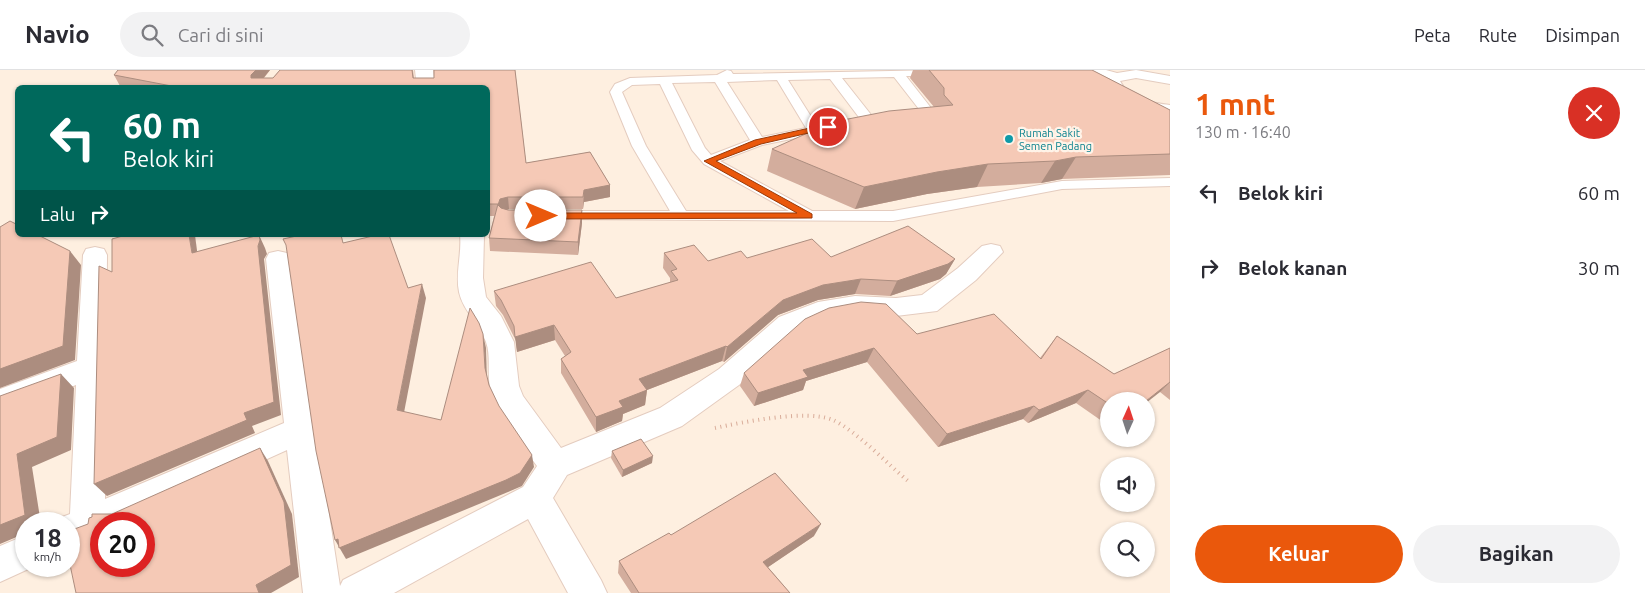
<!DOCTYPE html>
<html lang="id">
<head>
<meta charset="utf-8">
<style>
  :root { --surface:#fff; --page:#f2f2f3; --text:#2b2b33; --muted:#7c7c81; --line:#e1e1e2; --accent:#ea580c }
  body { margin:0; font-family:Ubuntu,sans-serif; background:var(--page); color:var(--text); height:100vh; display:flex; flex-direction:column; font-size:19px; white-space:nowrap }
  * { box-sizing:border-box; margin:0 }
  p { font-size:16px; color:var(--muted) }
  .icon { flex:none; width:28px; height:28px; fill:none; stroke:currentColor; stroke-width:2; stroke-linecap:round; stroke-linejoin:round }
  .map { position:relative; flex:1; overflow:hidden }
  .panel { display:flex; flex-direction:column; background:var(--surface); width:475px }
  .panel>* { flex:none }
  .banner { position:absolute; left:15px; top:15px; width:475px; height:152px; border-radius:8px; box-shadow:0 1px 4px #0004; background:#00695c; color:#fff; overflow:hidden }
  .needle { width:32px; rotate:3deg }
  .fabs { position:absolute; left:1100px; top:322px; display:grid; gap:10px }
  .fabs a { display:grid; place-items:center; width:55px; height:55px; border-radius:50%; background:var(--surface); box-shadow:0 1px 4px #0004; font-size:25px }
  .speed { position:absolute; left:15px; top:442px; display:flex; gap:10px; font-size:25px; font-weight:700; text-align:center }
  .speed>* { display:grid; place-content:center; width:65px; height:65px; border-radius:50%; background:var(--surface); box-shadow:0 1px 4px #0004; line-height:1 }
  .speed small { font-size:12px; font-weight:400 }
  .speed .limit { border:8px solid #d22; background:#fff; color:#111 }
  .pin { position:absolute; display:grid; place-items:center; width:42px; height:42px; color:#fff; margin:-21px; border:2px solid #fff; border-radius:50%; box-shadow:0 1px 5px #0007 }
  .me { position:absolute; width:55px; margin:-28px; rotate:90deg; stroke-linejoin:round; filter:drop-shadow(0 0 4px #0008) }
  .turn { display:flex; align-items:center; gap:18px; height:105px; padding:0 25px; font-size:22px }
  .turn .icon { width:65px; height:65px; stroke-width:2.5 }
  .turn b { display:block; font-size:35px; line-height:42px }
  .then { display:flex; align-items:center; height:48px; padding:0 25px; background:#0003; gap:10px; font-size:19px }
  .round { display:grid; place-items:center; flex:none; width:52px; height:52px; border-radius:26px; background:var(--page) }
  .overview { display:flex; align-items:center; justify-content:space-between; height:85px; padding:0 25px }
  h1 { font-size:30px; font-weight:700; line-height:38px; color:var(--accent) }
  .cta { display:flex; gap:10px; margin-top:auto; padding:10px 25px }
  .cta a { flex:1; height:58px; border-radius:30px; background:var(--accent); color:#fff; font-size:20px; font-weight:700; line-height:58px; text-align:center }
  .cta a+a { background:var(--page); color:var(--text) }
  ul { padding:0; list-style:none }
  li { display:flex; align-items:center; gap:15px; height:75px; padding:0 25px }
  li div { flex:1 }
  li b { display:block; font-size:19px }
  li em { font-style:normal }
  header { display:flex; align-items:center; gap:30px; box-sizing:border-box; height:70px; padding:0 25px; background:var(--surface); border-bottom:1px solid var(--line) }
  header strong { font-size:24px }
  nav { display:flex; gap:28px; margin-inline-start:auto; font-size:18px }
  .search { width:350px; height:45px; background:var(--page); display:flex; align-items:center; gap:12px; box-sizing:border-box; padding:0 18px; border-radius:28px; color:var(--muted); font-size:19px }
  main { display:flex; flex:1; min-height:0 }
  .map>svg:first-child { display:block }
</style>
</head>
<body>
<header>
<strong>Navio</strong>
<div class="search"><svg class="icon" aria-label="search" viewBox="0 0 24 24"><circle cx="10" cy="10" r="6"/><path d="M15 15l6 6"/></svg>Cari di sini</div>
<nav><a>Peta</a><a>Rute</a><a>Disimpan</a></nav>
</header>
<main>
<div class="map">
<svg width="1170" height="523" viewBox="0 0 1170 523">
  <rect width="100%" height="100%" fill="#feefe0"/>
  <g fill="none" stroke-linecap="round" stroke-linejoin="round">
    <defs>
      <g id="service">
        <path d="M727,0L731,1L733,4L942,0L943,2L937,6H906L935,43L931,49L911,53L904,49L906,46L922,43L894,7L842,8L876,51L869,55L864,54L830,9L788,10L817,56L844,50L851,54L849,57L762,75L720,91L812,141H893L1062,111L1170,108V116L1062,119L893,151L552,149L550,146L552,143L558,141H670L632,76L610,22L615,14L630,8L717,5ZM777,10L806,58L762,67L727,12ZM715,12L750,70L711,85L705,78L672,13ZM660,14L692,80L704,94L789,141H686L646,76L622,22L632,15Z"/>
        <path d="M1087,0H1106L1117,3L1136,0L1170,6V14L1136,8L1120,11C1129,29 1152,33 1170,35V43C1146,40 1119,35 1108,11L1110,9L1089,2Z"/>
      </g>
      <g id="minor">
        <polygon points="415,0 433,0 435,18 417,18"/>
        <path d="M460,165H484L483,208L486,227L501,246L514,272L519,316L523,326L561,378L660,338L719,299L779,247L818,232L855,226L896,228L922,225L958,198L982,176L991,174L1000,176L1003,182L976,210L937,241L896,246L855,244L823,250L799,261L739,315L682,356L567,405L553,428L601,510L607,523H568L528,449L394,523H303L287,380L124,454H101V464L69,477V454H55L57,449L70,444L76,315L0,343V319L77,291L83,185L86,179L95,177L104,179L107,185L105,429L284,353L266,189L269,183L278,181L287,183L290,189L340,516L343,510L523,417L537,396C521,374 495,344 490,317C487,302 491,286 486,272C480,254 463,241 459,222C455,203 462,184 460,165Z"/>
        <polygon points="26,465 26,496 35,496 0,512 0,476"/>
      </g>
    </defs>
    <use href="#service" stroke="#e4ccbf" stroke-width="2"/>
    <use href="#minor" stroke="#e4ccbf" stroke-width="2"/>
    <path stroke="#d9ac99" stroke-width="4" stroke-dasharray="1 4.5" stroke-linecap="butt" d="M715,358C743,352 807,339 833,350C855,360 889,395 908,411"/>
    <use href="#service" fill="#fff" fill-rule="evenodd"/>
    <use href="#minor" fill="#fff" fill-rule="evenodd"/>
  </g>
  <g fill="#d3ad9d">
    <polygon points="118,0 270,0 264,8 273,8 280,0 413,0 414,8 434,8 434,0 515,0 526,93 590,82 610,115 610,127 584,132 583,139 509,139 507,140 582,140 582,153 578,185 490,181 489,168 494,146 488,146 488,18 126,18 120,16 114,5"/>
    <polygon points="913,0 1092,0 1170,40 1170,105 1062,109 1041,113 977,117 927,124 855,139 767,101 772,79 934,37 910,8"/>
    <polygon points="664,183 708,191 747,188 831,187 955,189 946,204 940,209 890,226 855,224 818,230 778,245 724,292 722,291 647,320 645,335 623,344 622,351 596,362 561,303 561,289 565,286 555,270 517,282 516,271 503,245 496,236 494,221 616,228 670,213 670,208 663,198"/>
    <polygon points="917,264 1040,288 1057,266 1114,304 1170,278 1170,330 1160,322 1109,331 1109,356 1076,333 1028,353 1023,349 938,377 867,292 806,311 803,320 754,336 740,316 744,303"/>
    <polygon points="612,381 652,393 622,407 611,388"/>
    <polygon points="671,465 814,466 768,497 790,523 631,523 618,503 619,491"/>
  </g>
  <g fill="#ac8d7f">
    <polygon points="256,0 270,0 256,17 251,8 251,5"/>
    <polygon points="1076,87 1062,109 1041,113 1055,91"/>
    <polygon points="988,94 977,117 927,124 855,139 864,117 937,102"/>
    <polygon points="610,115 610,127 584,132 583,139 584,120"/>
    <polygon points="508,127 509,139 501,142 498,135 500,129"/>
    <polygon points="582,140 582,153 578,185 578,172"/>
    <polygon points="189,165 195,165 199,196 192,183"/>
    <polygon points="259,165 265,178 267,184 264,189 281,345 252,356 255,363 107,426 94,414 244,343"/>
    <polygon points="70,181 81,195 75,290 0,318 0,299"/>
    <polygon points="955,189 946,204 940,209 890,226 897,211"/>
    <polygon points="861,209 855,224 818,230 778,245 724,292 727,277 783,230 823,215"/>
    <polygon points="422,214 426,228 402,353 397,340"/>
    <polygon points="554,255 555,270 517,282 515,267"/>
    <polygon points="483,264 486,278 487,312 485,298"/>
    <polygon points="726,276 722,291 647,320 645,335 623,344 622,351 596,362 596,347 619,331 639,309"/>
    <polygon points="874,278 867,292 806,311 803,320 754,336 758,323 803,300"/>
    <polygon points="61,304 74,318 71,380 32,397 41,454 26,454 26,463 0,474 0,455 17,384"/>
    <polygon points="1170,312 1160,322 1146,333 1146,331"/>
    <polygon points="1088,320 1076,333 1028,353 1039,340"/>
    <polygon points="1034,336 1023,349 938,377 947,364"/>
    <polygon points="260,378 268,391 292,444 299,507 271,523 259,523 256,515"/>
    <polygon points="532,385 534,397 522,416 508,422 346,489 335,470"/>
    <polygon points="653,386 652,393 622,407 623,400"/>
    <polygon points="821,454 814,466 758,504 763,492"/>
  </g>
  <g fill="#f5c9b6" stroke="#ac8d7f" fill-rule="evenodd">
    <polygon points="118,0 256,0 251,5 251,8 273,8 280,0 412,0 413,8 434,8 434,0 515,0 526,93 590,82 610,115 584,120 583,127 508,127 500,129 498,135 501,138 508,140 582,140 578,172 489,168 498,134 488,134 488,18 182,18 114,5"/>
    <polygon points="929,0 1092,0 1170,40 1170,84 1076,87 1055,91 988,94 937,102 864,117 772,79 821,57 843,50 889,41 953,35 944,25 944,18"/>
    <polygon points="10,151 18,155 18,165 38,165 70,181 63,276 0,299 0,157"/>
    <polygon points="908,156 955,189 948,194 897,211 861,209 823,215 783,230 727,277 726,276 639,309 647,320 619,331 623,337 596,347 561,289 571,282 554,255 515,267 514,256 501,230 494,221 591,192 616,228 678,210 671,201 677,199 664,183 694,175 708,191 741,181 747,188 812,169 831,187"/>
    <polygon points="126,165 189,165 192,183 259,165 260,170 258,176 274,332 244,343 247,350 94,414 99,196 112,202 112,169"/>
    <polygon points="301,165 341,165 343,173 377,165 389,165 408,218 422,214 397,340 441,350 470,238 479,253 483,264 485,298 489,315 499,336 532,385 520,403 506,410 339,478 338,469 335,470 316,381 286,175 283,169"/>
    <polygon points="861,232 886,234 917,264 994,244 1041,289 1057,266 1114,304 1170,278 1170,312 1146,331 1109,331 1109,334 1088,320 1039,340 1034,336 947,364 874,278 803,300 808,307 758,323 744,303 805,249 829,238"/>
    <polygon points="61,304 57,367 17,384 25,445 0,455 0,326"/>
    <polygon points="641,369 653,386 623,400 612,381"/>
    <path d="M260,378L284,432L291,495L256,515L259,523H76L69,490V461L88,454L89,448L92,447V444H112ZM101,454H144V496H101Z"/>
    <polygon points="775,403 821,454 763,492 790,523 639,523 619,491 669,463 671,465"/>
  </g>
  <polygon fill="#ea580c" stroke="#983908" points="828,54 830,55 830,58 761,74 716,91 812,144 812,148 541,149 536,146 541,143 797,143 704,91 755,70"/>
  <circle fill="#0f9aa8" stroke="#fff3e8" stroke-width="2" cx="1009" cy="69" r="5"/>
  <g text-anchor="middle" stroke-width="4.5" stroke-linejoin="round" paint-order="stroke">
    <g font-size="11" fill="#0d838f" stroke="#fff3e8" text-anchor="start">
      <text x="1019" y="67">Rumah Sakit<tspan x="1019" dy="13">Semen Padang</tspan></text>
    </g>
  </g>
</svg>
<div class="fabs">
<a><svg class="needle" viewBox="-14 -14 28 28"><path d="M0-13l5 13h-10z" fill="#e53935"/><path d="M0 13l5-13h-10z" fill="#7c7c81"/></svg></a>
<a><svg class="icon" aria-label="sound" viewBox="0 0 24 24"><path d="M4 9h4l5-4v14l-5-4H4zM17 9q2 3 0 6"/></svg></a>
<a><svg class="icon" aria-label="search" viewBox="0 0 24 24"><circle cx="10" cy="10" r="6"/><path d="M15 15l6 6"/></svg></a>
</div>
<div class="speed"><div>18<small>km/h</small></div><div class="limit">20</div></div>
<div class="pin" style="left:828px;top:57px;background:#d93025"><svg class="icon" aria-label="arrive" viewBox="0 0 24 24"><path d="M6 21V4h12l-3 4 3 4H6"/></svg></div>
<svg class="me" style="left:541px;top:146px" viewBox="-20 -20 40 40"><circle r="19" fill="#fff"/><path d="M0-13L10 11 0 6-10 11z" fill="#ea580c"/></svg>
<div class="banner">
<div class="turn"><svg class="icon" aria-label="left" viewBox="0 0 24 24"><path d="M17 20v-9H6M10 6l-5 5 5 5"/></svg><div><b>60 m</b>Belok kiri</div></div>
<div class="then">Lalu<svg class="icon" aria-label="right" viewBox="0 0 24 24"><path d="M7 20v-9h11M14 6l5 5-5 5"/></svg></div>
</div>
</div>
<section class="panel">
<div class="overview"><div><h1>1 mnt</h1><p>130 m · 16:40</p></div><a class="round" style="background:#d93025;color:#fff"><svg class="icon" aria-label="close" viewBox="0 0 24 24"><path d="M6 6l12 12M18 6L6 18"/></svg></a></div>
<ul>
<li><svg class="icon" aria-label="left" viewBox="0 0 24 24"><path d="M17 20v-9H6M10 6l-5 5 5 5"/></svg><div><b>Belok kiri</b></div><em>60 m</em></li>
<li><svg class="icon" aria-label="right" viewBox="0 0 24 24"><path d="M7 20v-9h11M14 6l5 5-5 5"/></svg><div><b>Belok kanan</b></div><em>30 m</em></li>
</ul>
<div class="cta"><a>Keluar</a><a>Bagikan</a></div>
</section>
</main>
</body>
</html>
